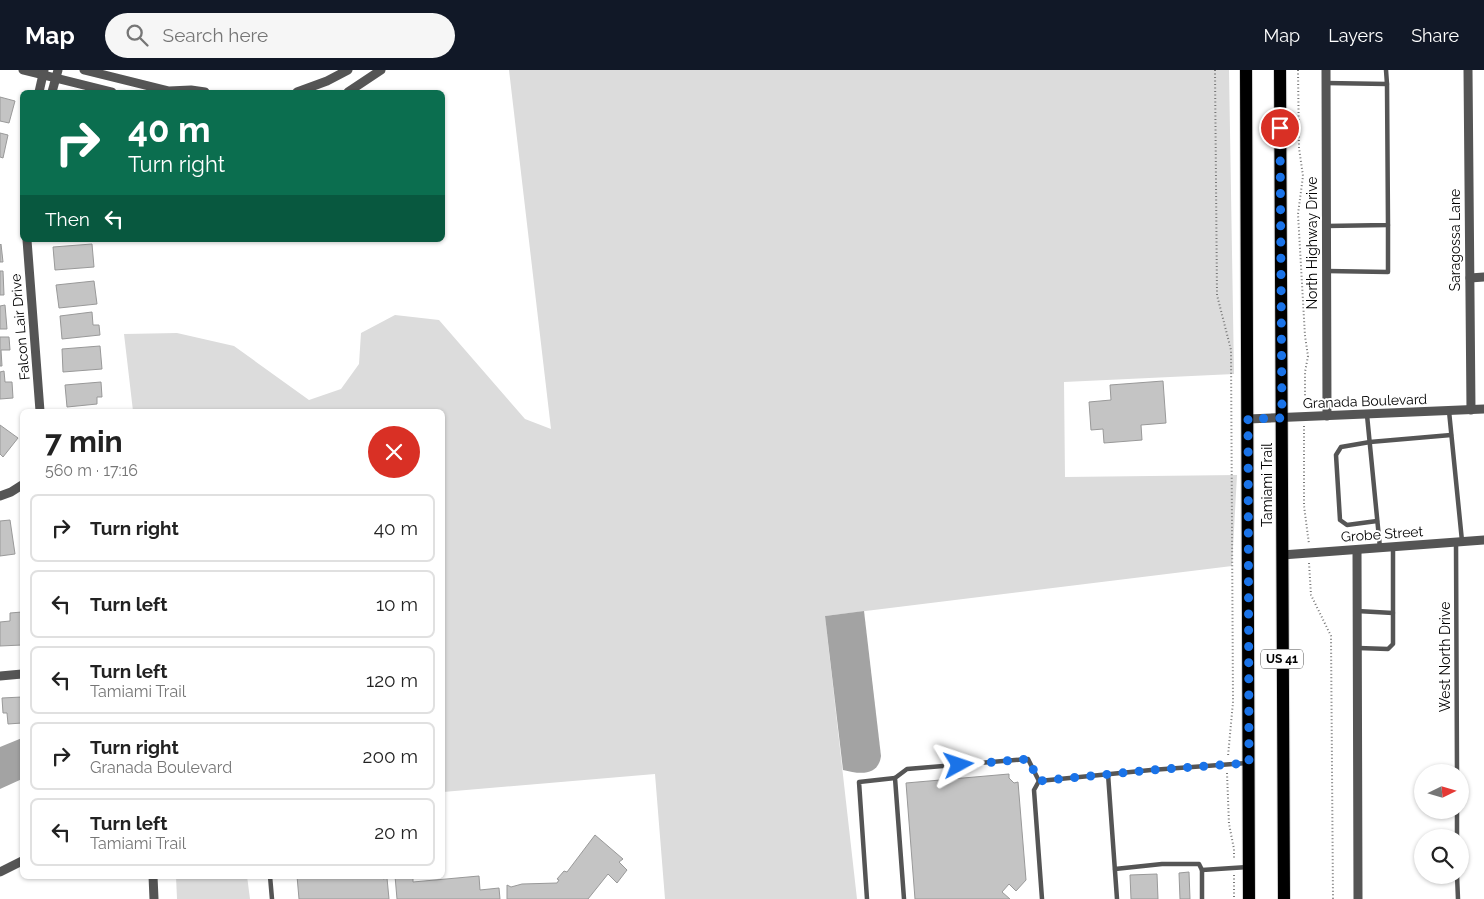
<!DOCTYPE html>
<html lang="en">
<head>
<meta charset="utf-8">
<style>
  :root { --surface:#fff; --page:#f6f6f6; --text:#222; --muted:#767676; --line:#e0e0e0; --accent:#111827 }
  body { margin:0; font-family:Raleway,sans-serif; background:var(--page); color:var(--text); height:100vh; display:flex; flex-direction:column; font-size:19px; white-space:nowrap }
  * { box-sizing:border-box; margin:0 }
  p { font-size:16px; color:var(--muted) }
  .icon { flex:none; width:28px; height:28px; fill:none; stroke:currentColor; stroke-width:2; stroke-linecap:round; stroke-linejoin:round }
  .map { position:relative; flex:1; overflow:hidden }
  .details { position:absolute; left:20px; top:339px; width:425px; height:470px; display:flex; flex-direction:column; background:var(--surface); border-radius:8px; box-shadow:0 1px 4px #0004 }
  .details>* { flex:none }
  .guide { position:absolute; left:20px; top:20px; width:425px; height:152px; border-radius:8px; box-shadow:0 1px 4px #0004; background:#0b6e4f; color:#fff; overflow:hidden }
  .needle { width:32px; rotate:85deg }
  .tools { position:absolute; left:1414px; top:694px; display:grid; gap:10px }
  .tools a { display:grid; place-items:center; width:55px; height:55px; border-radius:50%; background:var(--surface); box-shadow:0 1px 4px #0004; font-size:25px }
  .pin { position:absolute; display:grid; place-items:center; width:42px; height:42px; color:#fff; margin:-21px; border:2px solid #fff; border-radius:50%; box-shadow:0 1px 5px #0007 }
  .me { position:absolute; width:55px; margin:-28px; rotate:85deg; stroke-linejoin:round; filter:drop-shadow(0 0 4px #0008) }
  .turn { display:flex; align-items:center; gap:18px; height:105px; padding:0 25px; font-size:22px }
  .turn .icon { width:65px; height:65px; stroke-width:2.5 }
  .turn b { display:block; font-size:35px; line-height:42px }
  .then { display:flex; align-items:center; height:48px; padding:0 25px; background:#0003; gap:10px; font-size:19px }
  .round { display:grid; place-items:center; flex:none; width:52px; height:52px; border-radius:26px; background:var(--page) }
  .headline { display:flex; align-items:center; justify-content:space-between; height:85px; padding:0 25px }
  h1 { font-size:30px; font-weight:700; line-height:38px }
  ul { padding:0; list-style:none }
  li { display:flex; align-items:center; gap:15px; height:68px; margin:0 10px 8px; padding:0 15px; border:2px solid var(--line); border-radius:8px }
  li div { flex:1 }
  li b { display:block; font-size:19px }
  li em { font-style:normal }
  header { display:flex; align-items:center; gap:30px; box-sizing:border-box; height:70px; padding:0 25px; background:var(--accent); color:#fff }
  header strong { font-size:24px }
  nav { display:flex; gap:28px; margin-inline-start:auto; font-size:18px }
  .search { width:350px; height:45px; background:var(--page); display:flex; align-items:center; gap:12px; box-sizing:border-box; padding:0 18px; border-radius:28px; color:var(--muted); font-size:19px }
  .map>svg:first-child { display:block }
</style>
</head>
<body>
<header>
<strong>Map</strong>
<div class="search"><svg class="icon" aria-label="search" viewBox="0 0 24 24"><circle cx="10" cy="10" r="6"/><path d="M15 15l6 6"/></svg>Search here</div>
<nav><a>Map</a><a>Layers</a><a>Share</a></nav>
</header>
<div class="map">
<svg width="1484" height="829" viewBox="0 0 1484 829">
  <rect width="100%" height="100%" fill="#fff"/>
  <g fill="#dcdcdc">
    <polygon points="509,0 1229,0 1234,304 1064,312 1065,407 1237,405 1232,496 825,546 857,829 665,829 655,704 443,722 442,341 133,341 124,264 177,263 234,276 309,330 341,319 359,294 361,263 395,245 439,250 525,349 551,359"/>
    <polygon points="176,806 247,806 250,829 177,829"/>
  </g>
  <g fill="#a3a3a3">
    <path d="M864,541L881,686C878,707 859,704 843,700L825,546Z"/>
    <polygon points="22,668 22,709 0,719 0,677"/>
  </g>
  <g fill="#c4c4c4" stroke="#999">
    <polygon points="0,27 15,31 9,53 0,51"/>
    <polygon points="0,63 8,65 3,88 0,87"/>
    <polygon points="1,174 3,192 0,192 0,175"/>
    <polygon points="92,174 94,197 55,200 53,177"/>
    <polygon points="0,201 3,201 4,225 0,225"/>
    <polygon points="94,211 97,234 59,238 56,215"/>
    <polygon points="5,235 7,259 0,259 0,236"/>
    <polygon points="92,242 93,255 99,255 100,265 62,269 60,246"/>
    <polygon points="0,267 9,267 10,280 1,280 2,296 0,296"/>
    <polygon points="100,276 102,299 63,302 62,279"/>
    <polygon points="4,301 5,312 12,312 13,328 0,329 0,302"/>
    <polygon points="1163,311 1166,353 1141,355 1142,370 1104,373 1103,359 1091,360 1089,332 1111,330 1110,315"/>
    <polygon points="101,312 102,327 97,327 97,334 67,337 65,315"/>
    <polygon points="0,355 18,368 3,387 0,384"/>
    <polygon points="10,450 15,484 0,486 0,451"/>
    <polygon points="22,542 22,575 0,576 0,552 10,551 10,543"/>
    <polygon points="22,627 22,653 8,654 7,643 3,643 2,628"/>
    <polygon points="1009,704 1009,708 1014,713 1018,712 1026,810 1016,821 1009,814 1002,822 1010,829 915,829 906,713"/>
    <polygon points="595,765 623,789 619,792 627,800 617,813 608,804 588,829 507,829 507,815 511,817 522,814 557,813 559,810 557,809 564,801 567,802"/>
    <polygon points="1189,802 1190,829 1180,829 1179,803"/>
    <polygon points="1157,804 1158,829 1131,829 1130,805"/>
    <polygon points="297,806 383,806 383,809 387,808 389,829 299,829"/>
    <polygon points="395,806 413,806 413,812 479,806 480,820 499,818 500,829 397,829"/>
  </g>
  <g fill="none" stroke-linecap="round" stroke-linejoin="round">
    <defs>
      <g id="primary">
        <polyline points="1246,0 1249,829"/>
        <polyline points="1280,0 1284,829"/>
      </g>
    </defs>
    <use href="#primary" stroke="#dbdbdb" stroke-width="14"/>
    <g stroke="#777" stroke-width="2" stroke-dasharray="1 2.5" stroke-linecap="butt">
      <polyline points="1215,0 1217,225 1231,280 1233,632 1228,686"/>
      <polyline points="1298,0 1299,78 1303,106 1298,144 1305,266 1308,286 1305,302 1305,337"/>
      <polyline points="1304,356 1304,436 1309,474"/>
      <polyline points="1309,493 1311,525 1331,566 1333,829"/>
      <polyline points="1227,703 1229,754 1234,779 1234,790"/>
      <polyline points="1234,805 1234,829"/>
    </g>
    <g stroke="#555" stroke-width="4.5">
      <polyline points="1326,13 1387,14 1386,0"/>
      <polyline points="1326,156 1388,155 1387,14"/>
      <polyline points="1327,201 1388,202 1388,155"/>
      <polyline points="1449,341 1462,471"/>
      <polyline points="1367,345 1380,478"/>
      <polyline points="1377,451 1347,455 1340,450 1336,385 1341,377 1370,372 1451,365"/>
      <polyline points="1456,472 1457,702"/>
      <polyline points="1357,541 1393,543"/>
      <polyline points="1358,578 1388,579 1393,574 1393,478"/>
      <polyline points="1108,704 1117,829"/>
      <polyline points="1039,711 1034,720 1042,829"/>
      <polyline points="1457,740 1457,768"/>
      <polyline points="1115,799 1162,794 1199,794 1202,800 1248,797"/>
      <polyline points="1457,805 1458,829"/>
      <polyline points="270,806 272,829"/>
      <polyline points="867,829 859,712 895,708"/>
      <polyline points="904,829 895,708 907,699 1028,689 1039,711 1151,700 1247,693"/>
      <polyline points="1202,829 1202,800"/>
    </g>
    <g stroke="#555" stroke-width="9">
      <polyline points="23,0 112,22"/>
      <polyline points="84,0 169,21 191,20 205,22"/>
      <polyline points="1326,0 1327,346"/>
      <polyline points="1468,0 1471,340"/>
      <polyline points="39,22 44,0"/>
      <polyline points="52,22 58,0"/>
      <polyline points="297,22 327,11 348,0"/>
      <polyline points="348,22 381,0"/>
      <polyline points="27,170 40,341"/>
      <polyline points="1470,208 1484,207"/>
      <polyline points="1248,349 1484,339"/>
      <polyline points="0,426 11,422 22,415"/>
      <polyline points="1357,480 1358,829"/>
      <polyline points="1282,485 1484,470"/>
      <polyline points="0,606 22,604"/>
      <polyline points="0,802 22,791"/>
      <polyline points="153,806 154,829"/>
    </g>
    <use href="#primary" stroke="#000" stroke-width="12"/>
  </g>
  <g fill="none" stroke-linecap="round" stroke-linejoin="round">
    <polyline stroke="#1a73e8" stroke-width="9" stroke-dasharray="0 16.2" points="959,695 1028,689 1039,711 1152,700 1249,693 1248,349 1282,348 1280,58"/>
  </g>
  <g text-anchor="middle" stroke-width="4" stroke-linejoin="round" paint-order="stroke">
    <rect fill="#fff" stroke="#4c4c4c" stroke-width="1" x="1261" y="579.5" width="42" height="19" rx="4"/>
    <g font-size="12" font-weight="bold" fill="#000">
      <text x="1282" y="593">US 41</text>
    </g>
    <g font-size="14" fill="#000" stroke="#fff">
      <text transform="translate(1455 170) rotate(-90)" y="5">Saragossa Lane</text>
      <text transform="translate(1312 173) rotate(-90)" y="5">North Highway Drive</text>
      <text transform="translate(20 257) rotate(-95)" y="5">Falcon Lair Drive</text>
      <text transform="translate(1365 331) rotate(-2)" y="5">Granada Boulevard</text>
      <text transform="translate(1267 415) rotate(-90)" y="5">Tamiami Trail</text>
      <text transform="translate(1382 464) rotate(-4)" y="5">Grobe Street</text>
      <text transform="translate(1445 587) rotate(-90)" y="5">West North Drive</text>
    </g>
  </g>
</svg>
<div class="tools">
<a><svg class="needle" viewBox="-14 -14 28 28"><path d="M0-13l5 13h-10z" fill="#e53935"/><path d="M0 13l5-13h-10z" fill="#767676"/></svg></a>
<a><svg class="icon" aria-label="search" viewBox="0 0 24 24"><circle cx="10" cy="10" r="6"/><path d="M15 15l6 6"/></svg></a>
</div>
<div class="pin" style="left:1280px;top:58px;background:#d93025"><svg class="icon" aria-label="arrive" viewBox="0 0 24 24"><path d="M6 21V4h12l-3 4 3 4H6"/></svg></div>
<svg class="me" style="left:959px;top:695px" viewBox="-20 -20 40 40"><path d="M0-17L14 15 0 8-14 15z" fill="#1a73e8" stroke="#fff" stroke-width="4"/></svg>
<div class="guide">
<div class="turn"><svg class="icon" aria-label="right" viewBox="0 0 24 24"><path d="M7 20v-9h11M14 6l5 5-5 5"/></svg><div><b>40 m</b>Turn right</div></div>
<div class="then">Then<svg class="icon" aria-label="left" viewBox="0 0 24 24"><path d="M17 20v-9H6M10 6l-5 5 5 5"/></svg></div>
</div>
<section class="details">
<div class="headline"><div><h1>7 min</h1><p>560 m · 17:16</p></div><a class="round" style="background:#d93025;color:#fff"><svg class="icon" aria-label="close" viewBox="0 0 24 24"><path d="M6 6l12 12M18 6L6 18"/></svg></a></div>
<ul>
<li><svg class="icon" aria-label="right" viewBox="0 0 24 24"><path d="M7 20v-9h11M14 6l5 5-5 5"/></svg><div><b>Turn right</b></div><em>40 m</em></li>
<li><svg class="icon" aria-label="left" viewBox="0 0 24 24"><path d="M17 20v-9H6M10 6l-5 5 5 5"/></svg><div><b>Turn left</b></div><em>10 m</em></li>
<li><svg class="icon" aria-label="left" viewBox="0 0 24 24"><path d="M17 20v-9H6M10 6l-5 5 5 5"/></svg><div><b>Turn left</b><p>Tamiami Trail</p></div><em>120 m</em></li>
<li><svg class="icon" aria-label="right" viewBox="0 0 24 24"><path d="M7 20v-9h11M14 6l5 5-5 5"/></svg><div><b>Turn right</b><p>Granada Boulevard</p></div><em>200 m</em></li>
<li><svg class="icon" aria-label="left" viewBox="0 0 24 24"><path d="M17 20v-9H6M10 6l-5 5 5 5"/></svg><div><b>Turn left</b><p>Tamiami Trail</p></div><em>20 m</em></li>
</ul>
</section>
</div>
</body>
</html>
